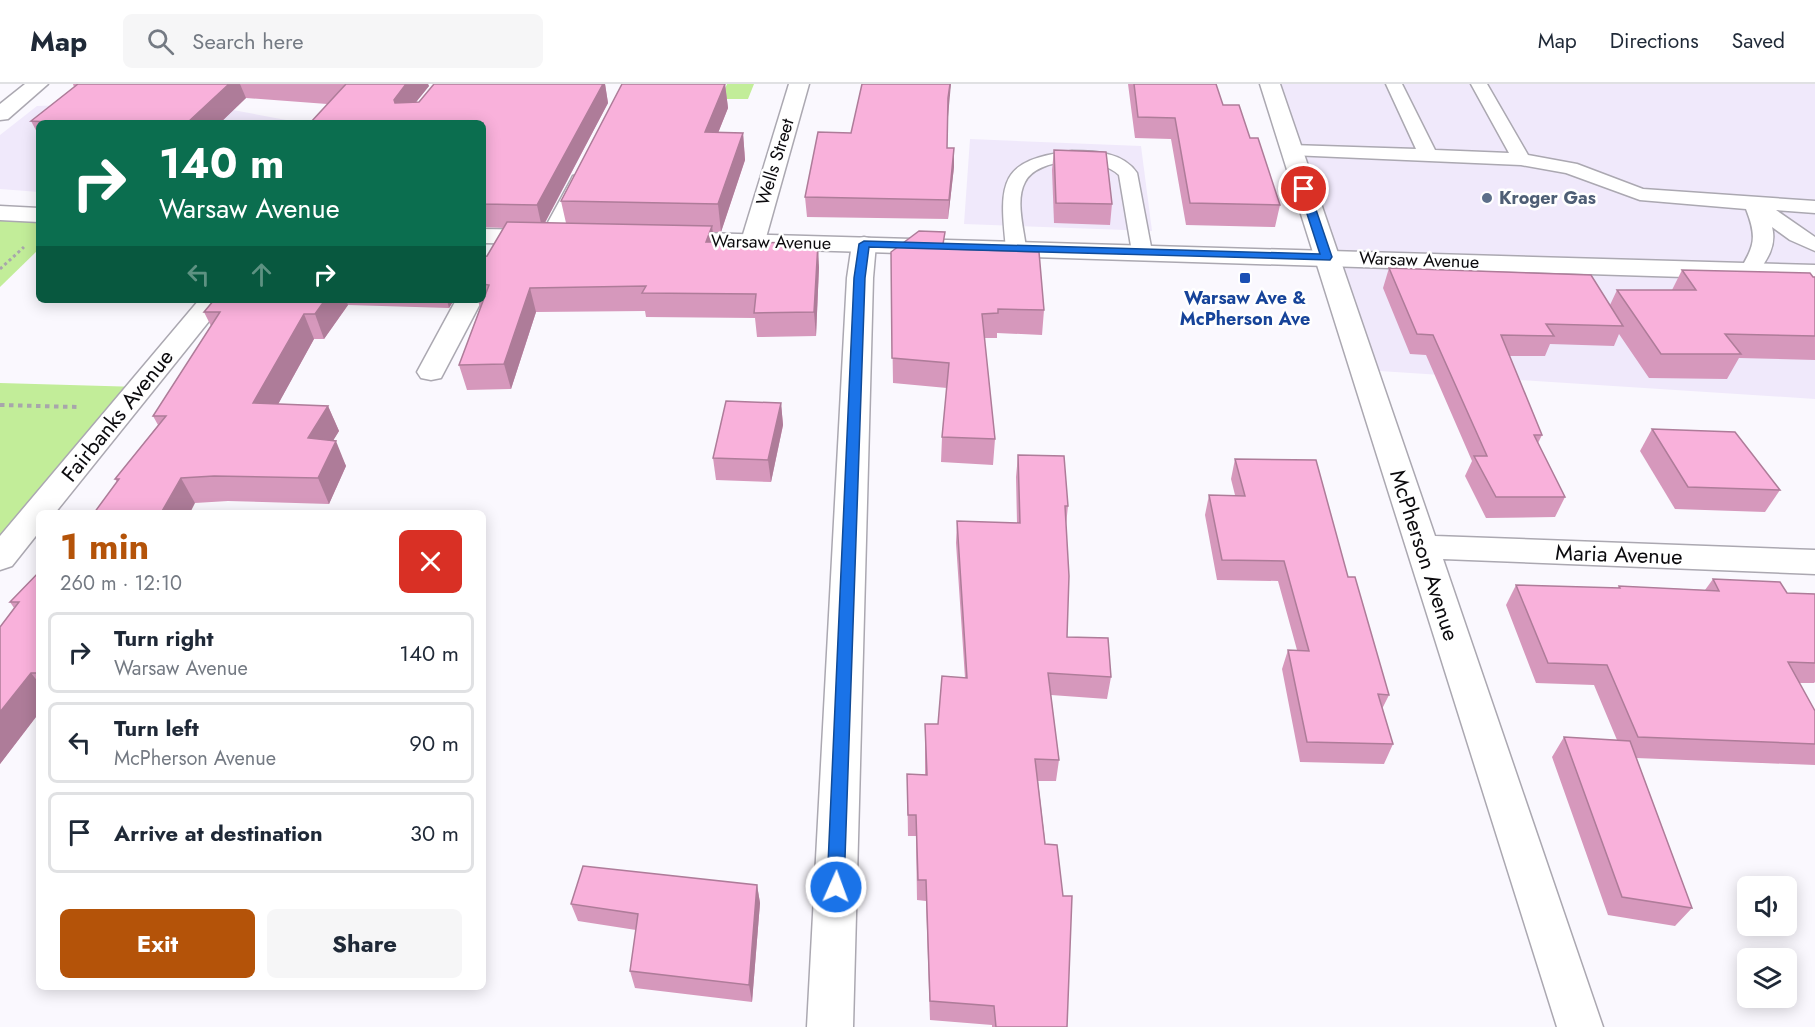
<!DOCTYPE html>
<html lang="en">
<head>
<meta charset="utf-8">
<style>
  :root { --surface:#fff; --page:#f6f6f7; --text:#1f2937; --muted:#747a83; --line:#e0e1e3; --accent:#b45309 }
  body { margin:0; font-family:Jost,sans-serif; background:var(--page); color:var(--text); height:100vh; display:flex; flex-direction:column; font-size:22px; white-space:nowrap }
  * { box-sizing:border-box; margin:0 }
  p { font-size:20px; color:var(--muted) }
  .icon { flex:none; width:33px; height:33px; fill:none; stroke:currentColor; stroke-width:2; stroke-linecap:round; stroke-linejoin:round }
  .map { position:relative; flex:1; overflow:hidden }
  .sheet { position:absolute; left:36px; top:426px; width:450px; height:480px; display:flex; flex-direction:column; background:var(--surface); border-radius:9px; box-shadow:0 3px 15px #0003 }
  .sheet>* { flex:none }
  .banner { position:absolute; left:36px; top:36px; width:450px; height:183px; border-radius:9px; box-shadow:0 3px 15px #0003; background:#0b6e4f; color:#fff; overflow:hidden }
  .fabs { position:absolute; left:1737px; top:792px; display:grid; gap:12px }
  .fabs a { display:grid; place-items:center; width:60px; height:60px; border-radius:9px; background:var(--surface); box-shadow:0 3px 15px #0003; font-size:30px }
  .pin { position:absolute; display:grid; place-items:center; width:51px; height:51px; color:#fff; margin:-26px; border:3px solid #fff; border-radius:50%; box-shadow:0 2px 6px #0007 }
  .me { position:absolute; width:66px; margin:-33px; rotate:2deg; stroke-linejoin:round; filter:drop-shadow(0 0 4px #0008) }
  .turn { display:flex; align-items:center; gap:21px; height:126px; padding:0 24px; font-size:27px }
  .turn .icon { width:78px; height:78px; stroke-width:2.5 }
  .turn b { display:block; font-size:42px; line-height:51px }
  .lanes { display:flex; align-items:center; height:57px; padding:0 24px; background:#0003; justify-content:center; gap:30px; direction:ltr }
  .lanes .off { opacity:.35 }
  .round { display:grid; place-items:center; flex:none; width:63px; height:63px; border-radius:9px; background:var(--page) }
  .headline { display:flex; align-items:center; justify-content:space-between; height:102px; padding:0 24px }
  h1 { font-size:36px; font-weight:700; line-height:45px; color:var(--accent) }
  .action { display:flex; gap:12px; margin-top:auto; padding:12px 24px }
  .action a { flex:1; height:69px; border-radius:9px; background:var(--accent); color:#fff; font-size:24px; font-weight:700; line-height:69px; text-align:center }
  .action a+a { background:var(--page); color:var(--text) }
  ul { padding:0; list-style:none }
  li { display:flex; align-items:center; gap:18px; height:81px; margin:0 12px 9px; padding:0 12px; border:3px solid var(--line); border-radius:9px }
  li div { flex:1 }
  li b { display:block; font-size:22px }
  li em { font-style:normal }
  header { display:flex; align-items:center; gap:36px; box-sizing:border-box; height:84px; padding:0 30px; background:var(--surface); border-bottom:2px solid var(--line) }
  header strong { font-size:28px }
  nav { display:flex; gap:33px; margin-inline-start:auto; font-size:21px }
  .search { width:420px; height:54px; background:var(--page); display:flex; align-items:center; gap:15px; box-sizing:border-box; padding:0 21px; border-radius:9px; color:var(--muted); font-size:22px }
  .map>svg:first-child { display:block }
</style>
</head>
<body>
<header>
<strong>Map</strong>
<div class="search"><svg class="icon" aria-label="search" viewBox="0 0 24 24"><circle cx="10" cy="10" r="6"/><path d="M15 15l6 6"/></svg>Search here</div>
<nav><a>Map</a><a>Directions</a><a>Saved</a></nav>
</header>
<div class="map">
<svg width="1815" height="943" viewBox="0 0 1815 943">
  <rect width="100%" height="100%" fill="#faf8fe"/>
  <g fill="#f0e9fb">
    <polygon points="1270,0 1815,0 1815,315 1364,286"/>
    <polygon points="92,20 233,26 302,39 39,39 39,108 0,105 0,51 37,22"/>
    <polygon points="970,55 1141,62 1152,147 964,140"/>
  </g>
  <g fill="#c2ed99">
    <polygon points="727,0 754,0 748,15 721,15"/>
    <polygon points="0,129 39,131 39,165 0,203"/>
    <polygon points="0,299 140,303 0,474"/>
  </g>
  <g fill="none" stroke-linecap="round" stroke-linejoin="round">
    <defs>
      <g id="service">
        <path d="M1386,0H1402L1435,66L1509,69L1471,0H1487L1528,71L1577,80L1643,105L1815,117V129L1776,126L1815,153V167L1790,156L1772,143C1777,162 1767,176 1756,191L1749,193L1742,191L1739,187C1755,162 1757,153 1746,125L1640,116L1566,89L1521,81L1291,71L1285,70L1282,66L1285,62L1291,61L1416,65Z"/>
        <path d="M1072,67C1095,67 1123,68 1137,89L1152,168L1149,172H1135L1132,168L1119,91C1100,72 1038,72 1025,98C1015,116 1024,145 1026,164L1023,168H1009L1006,164C999,98 999,76 1072,67Z"/>
        <polygon points="580,90 587,92 589,96 560,153 557,157 543,157 540,153 571,96 573,92"/>
      </g>
      <g id="minor">
        <polygon points="25,0 48,0 8,35 0,36 0,20"/>
        <polygon points="789,0 809,0 765,157 762,162 753,164 744,162 741,157"/>
        <polygon points="1260,0 1280,0 1435,452 1815,466 1815,490 1443,475 1603,943 1557,943"/>
        <polygon points="864,153 873,155 876,160 873,194 853,943 807,943 847,194 852,160 855,155"/>
        <polygon points="199,216 226,216 55,429 39,429 39,448 12,482 0,486 0,452"/>
        <polygon points="456,216 482,216 441,294 431,296 421,294 417,288"/>
      </g>
      <g id="secondary">
        <polygon points="0,122 39,124 39,138 0,136"/>
        <polygon points="483,145 545,146 554,148 557,153 554,158 545,160 483,159"/>
        <polygon points="668,148 1815,181 1815,197 668,162 659,160 656,155 659,150"/>
      </g>
    </defs>
    <use href="#service" stroke="#aba8b1" stroke-width="3"/>
    <use href="#minor" stroke="#aba8b1" stroke-width="3"/>
    <use href="#secondary" stroke="#aba8b1" stroke-width="3"/>
    <polyline stroke="#a8a6ab" stroke-width="3" stroke-dasharray="3 3" stroke-linecap="butt" points="0,185 24,163"/>
    <polyline stroke="#a8a6ab" stroke-width="4" stroke-dasharray="4.5 4.5" stroke-linecap="butt" points="0,321 77,323"/>
    <use href="#service" fill="#fff" fill-rule="evenodd"/>
    <use href="#minor" fill="#fff" fill-rule="evenodd"/>
    <use href="#secondary" fill="#fff" fill-rule="evenodd"/>
  </g>
  <g fill="#d698bc">
    <polygon points="73,0 428,0 429,2 416,18 419,18 434,0 605,0 608,19 545,139 566,139 561,117 622,0 725,0 728,24 718,49 743,49 745,76 721,148 713,148 714,158 819,183 816,252 757,253 755,234 646,233 645,227 536,228 511,305 467,306 459,281 480,224 478,216 483,216 483,173 487,172 504,144 483,143 483,39 327,20 246,14 220,39 39,39 39,52 31,37 74,3"/>
    <polygon points="1128,0 1216,0 1223,21 1250,54 1280,121 1275,143 1186,141 1171,55 1135,54"/>
    <polygon points="948,33 947,64 954,64 954,83 948,135 807,133 805,113 851,49"/>
    <polygon points="1054,66 1112,120 1110,141 1054,139 1052,86"/>
    <polygon points="944,160 1044,226 1042,251 997,249 997,254 984,254 995,355 993,381 941,378 942,353 947,304 893,299 891,168"/>
    <polygon points="1389,184 1610,221 1617,206 1672,206 1682,186 1815,193 1815,276 1739,274 1727,295 1649,294 1619,250 1614,262 1550,260 1545,272 1509,272 1542,351 1538,359 1565,413 1555,433 1486,434 1465,392 1472,377 1426,271 1410,270 1383,204"/>
    <polygon points="214,216 454,216 449,224 348,221 324,255 314,255 278,320 328,322 339,347 333,356 346,382 329,420 228,417 195,419 117,398 115,395 158,341 153,332 211,242 204,228"/>
    <polygon points="781,319 783,341 771,398 716,396 713,374"/>
    <polygon points="1652,345 1780,406 1765,428 1675,425 1640,367"/>
    <polygon points="1018,371 1068,422 1066,441 1067,553 1111,593 1107,615 1051,611 1059,676 1056,697 1038,697 1067,943 992,943 992,941 930,936 926,817 917,816 916,752 908,752 907,690 925,691 925,640 938,640 965,594 956,459 957,437 1017,439 1016,393"/>
    <polygon points="1235,375 1348,493 1389,611 1382,625 1393,660 1384,680 1300,678 1282,585 1288,566 1297,566 1278,497 1217,496 1205,431 1209,411 1235,411 1231,395"/>
    <polygon points="39,488 39,629 0,680 0,543 14,524 10,518"/>
    <polygon points="1713,495 1787,509 1815,510 1815,598 1814,599 1799,599 1815,627 1815,681 1636,674 1692,824 1675,842 1608,831 1552,673 1564,653 1617,656 1594,601 1536,599 1506,521 1516,501 1618,504 1619,502 1705,506"/>
    <polygon points="757,801 760,819 752,918 635,904 630,887 636,846 578,837 571,820"/>
  </g>
  <g fill="#ae7c99">
    <polygon points="229,0 240,0 246,14 220,39 187,39"/>
    <polygon points="406,0 428,0 429,2 400,38 394,16"/>
    <polygon points="603,0 605,0 608,19 542,144 537,121"/>
    <polygon points="725,0 728,24 708,74 705,48"/>
    <polygon points="950,0 951,0 948,33 948,14"/>
    <polygon points="743,49 745,76 721,148 718,120"/>
    <polygon points="954,64 954,83 948,135 949,116"/>
    <polygon points="712,142 715,166 706,158"/>
    <polygon points="818,159 819,183 816,252 814,228"/>
    <polygon points="530,204 536,228 511,305 504,280"/>
    <polygon points="325,216 346,216 348,221 324,255 315,230"/>
    <polygon points="447,216 454,216 449,224"/>
    <polygon points="304,230 314,255 265,344 253,319"/>
    <polygon points="781,319 783,341 771,398 768,376"/>
    <polygon points="328,322 339,347 319,380 308,354"/>
    <polygon points="336,357 346,382 329,420 318,394"/>
    <polygon points="181,394 195,419 190,429 161,429"/>
    <polygon points="31,589 39,599 39,629 0,680 0,628"/>
    <polygon points="757,801 760,819 752,918 749,901"/>
  </g>
  <g fill="#f9b1db" stroke="#ae7c99" stroke-width="1.5">
    <polygon points="78,0 229,0 187,39 70,39 31,37"/>
    <polygon points="346,0 406,0 394,16 395,19 419,18 434,0 603,0 537,121 483,120 483,39 310,39"/>
    <polygon points="622,0 725,0 705,48 743,49 718,120 561,117"/>
    <polygon points="862,0 950,0 948,14 947,64 954,64 949,116 805,113 818,48 851,49"/>
    <polygon points="1134,0 1216,0 1223,21 1239,21 1250,54 1258,54 1280,121 1190,119 1175,34 1138,33"/>
    <polygon points="1054,66 1106,68 1112,120 1056,119"/>
    <polygon points="507,138 712,142 706,158 818,159 814,228 754,229 756,210 642,209 646,202 530,204 504,280 459,281 489,201 483,200 483,173 487,172"/>
    <polygon points="919,147 945,148 943,160 952,161 951,165 1039,168 1044,226 998,225 998,229 982,230 995,355 942,353 949,279 892,274 891,168"/>
    <polygon points="1389,184 1591,191 1623,242 1546,240 1554,252 1501,251 1542,351 1534,351 1565,413 1496,413 1474,372 1487,372 1433,251 1417,250"/>
    <polygon points="1682,186 1810,189 1813,193 1815,193 1815,252 1725,250 1741,270 1661,270 1617,206 1696,206"/>
    <polygon points="214,216 325,216 315,230 304,230 253,319 328,322 308,354 336,357 318,394 214,392 181,394 161,429 94,429 119,395 115,395 166,332 153,332 220,228 204,228"/>
    <polygon points="726,317 781,319 768,376 713,374"/>
    <polygon points="1652,345 1735,348 1780,406 1688,403"/>
    <polygon points="1018,371 1064,372 1068,422 1065,422 1069,492 1067,553 1108,554 1111,593 1048,589 1059,676 1035,675 1045,760 1057,761 1063,812 1072,812 1067,943 996,943 994,922 930,917 926,796 918,796 916,731 908,731 907,690 927,691 925,640 938,640 942,592 967,594 957,437 1020,439"/>
    <polygon points="1235,375 1316,376 1348,493 1355,493 1389,611 1378,610 1393,660 1307,658 1288,566 1309,567 1284,477 1222,476 1209,411 1245,412"/>
    <polygon points="39,488 39,589 31,589 0,628 0,543 19,518 10,518"/>
    <polygon points="1713,495 1780,498 1787,509 1815,510 1815,579 1788,578 1815,627 1815,660 1638,653 1607,581 1548,579 1516,501 1620,504 1619,502 1719,507"/>
    <polygon points="1564,653 1630,657 1692,824 1622,813"/>
    <polygon points="583,782 757,801 749,901 630,887 638,830 571,820"/>
  </g>
  <polygon fill="#1a73e8" stroke="#114b97" stroke-width="1.5" points="1304,102 1309,105 1332,173 1330,176 869,163 865,194 844,803 842,808 836,810 829,808 827,803 854,194 859,160 864,157 1320,170 1299,105"/>
  <circle fill="#5c6f8a" stroke="#fff" stroke-width="2" cx="1487" cy="114" r="6"/>
  <rect fill="#1a4fb4" stroke="#fff" stroke-width="2" x="1239" y="188" width="12" height="12" rx="3"/>
  <g text-anchor="middle" stroke-width="5" stroke-linejoin="round" paint-order="stroke">
    <g font-size="18" fill="#0c0b0e" stroke="#fff">
      <text transform="translate(775 78) rotate(-73)" y="6">Wells Street</text>
      <text transform="translate(771 158) rotate(1)" y="6">Warsaw Avenue</text>
      <text transform="translate(1419 176) rotate(2)" y="6">Warsaw Avenue</text>
    </g>
    <g font-size="18" font-weight="bold" fill="#4e5e75" stroke="#fff" text-anchor="start">
      <text x="1499" y="120">Kroger Gas</text>
    </g>
    <g font-size="18" font-weight="bold" fill="#164399" stroke="#fff">
      <text x="1245" y="220">Warsaw Ave &amp;<tspan x="1245" dy="21">McPherson Ave</tspan></text>
    </g>
    <g font-size="22" fill="#0c0b0e" stroke="#fff">
      <text transform="translate(117 331) rotate(-51)" y="8">Fairbanks Avenue</text>
      <text transform="translate(1619 470) rotate(2)" y="8">Maria Avenue</text>
      <text transform="translate(1425 471) rotate(72)" y="8">McPherson Avenue</text>
    </g>
  </g>
</svg>
<div class="fabs">
<a><svg class="icon" aria-label="sound" viewBox="0 0 24 24"><path d="M4 9h4l5-4v14l-5-4H4zM17 9q2 3 0 6"/></svg></a>
<a><svg class="icon" aria-label="layers" viewBox="0 0 24 24"><path d="M12 4l9 5-9 5-9-5zM3 14l9 5 9-5"/></svg></a>
</div>
<div class="pin" style="left:1304px;top:105px;background:#d93025"><svg class="icon" aria-label="arrive" viewBox="0 0 24 24"><path d="M6 21V4h12l-3 4 3 4H6"/></svg></div>
<svg class="me" style="left:836px;top:803px" viewBox="-20 -20 40 40"><circle r="17" fill="#1a73e8" stroke="#fff" stroke-width="3"/><path d="M0-11L8 9 0 5-8 9z" fill="#fff"/></svg>
<div class="banner">
<div class="turn"><svg class="icon" aria-label="right" viewBox="0 0 24 24"><path d="M7 20v-9h11M14 6l5 5-5 5"/></svg><div><b>140 m</b>Warsaw Avenue</div></div>
<div class="lanes"><svg class="icon off" aria-label="left" viewBox="0 0 24 24"><path d="M17 20v-9H6M10 6l-5 5 5 5"/></svg><svg class="icon off" aria-label="ahead" viewBox="0 0 24 24"><path d="M12 20V5M6 11l6-6 6 6"/></svg><svg class="icon" aria-label="right" viewBox="0 0 24 24"><path d="M7 20v-9h11M14 6l5 5-5 5"/></svg></div>
</div>
<section class="sheet">
<div class="headline"><div><h1>1 min</h1><p>260 m · 12:10</p></div><a class="round" style="background:#d93025;color:#fff"><svg class="icon" aria-label="close" viewBox="0 0 24 24"><path d="M6 6l12 12M18 6L6 18"/></svg></a></div>
<ul>
<li><svg class="icon" aria-label="right" viewBox="0 0 24 24"><path d="M7 20v-9h11M14 6l5 5-5 5"/></svg><div><b>Turn right</b><p>Warsaw Avenue</p></div><em>140 m</em></li>
<li><svg class="icon" aria-label="left" viewBox="0 0 24 24"><path d="M17 20v-9H6M10 6l-5 5 5 5"/></svg><div><b>Turn left</b><p>McPherson Avenue</p></div><em>90 m</em></li>
<li><svg class="icon" aria-label="arrive" viewBox="0 0 24 24"><path d="M6 21V4h12l-3 4 3 4H6"/></svg><div><b>Arrive at destination</b></div><em>30 m</em></li>
</ul>
<div class="action"><a>Exit</a><a>Share</a></div>
</section>
</div>
</body>
</html>
